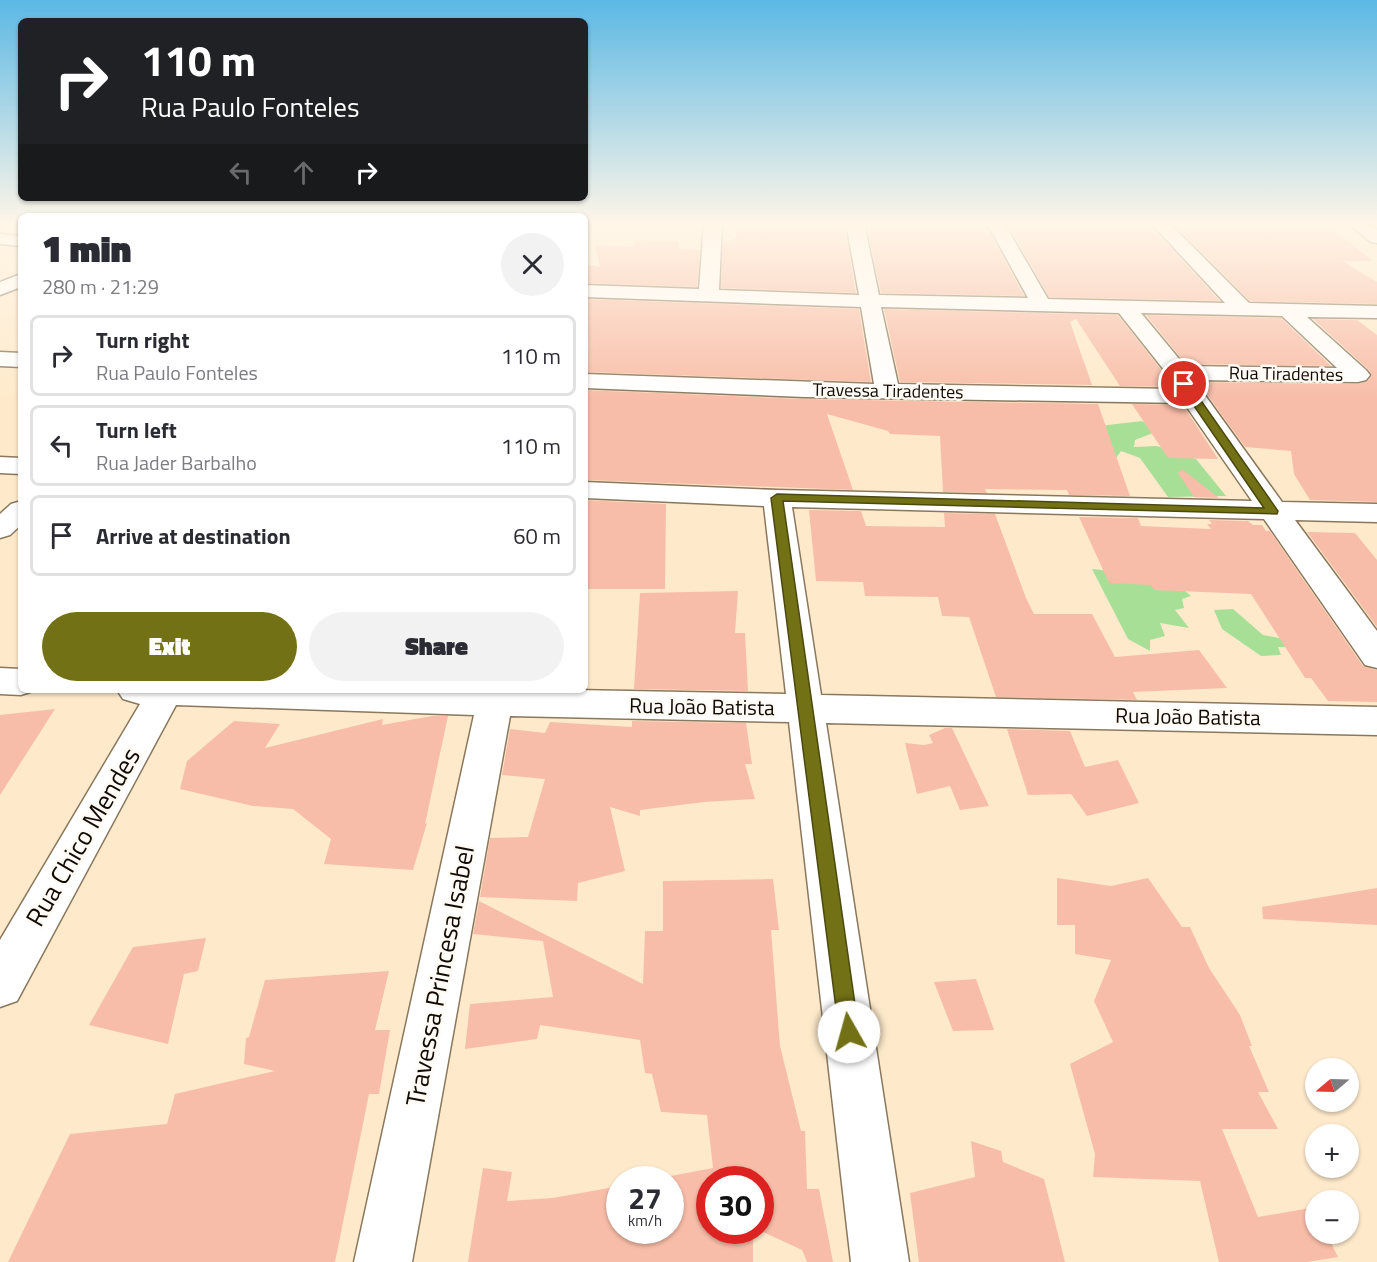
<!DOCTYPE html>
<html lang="en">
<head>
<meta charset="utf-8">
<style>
  :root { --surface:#fff; --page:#f2f2f3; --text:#2b2b33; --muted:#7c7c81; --line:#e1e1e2; --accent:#737115 }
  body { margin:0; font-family:"Titillium Web",sans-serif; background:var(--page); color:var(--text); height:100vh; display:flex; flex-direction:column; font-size:22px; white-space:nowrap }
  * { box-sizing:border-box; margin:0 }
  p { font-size:20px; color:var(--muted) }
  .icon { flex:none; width:33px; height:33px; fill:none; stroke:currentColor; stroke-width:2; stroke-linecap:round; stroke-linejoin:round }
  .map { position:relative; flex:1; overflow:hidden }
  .drawer { position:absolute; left:18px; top:213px; width:570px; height:480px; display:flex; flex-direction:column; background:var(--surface); border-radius:9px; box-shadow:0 2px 4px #0004 }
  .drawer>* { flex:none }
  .hud { position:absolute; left:18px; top:18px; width:570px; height:183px; border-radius:9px; box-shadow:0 2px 4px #0004; background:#202124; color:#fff; overflow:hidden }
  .needle { width:39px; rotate:251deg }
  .fabs { position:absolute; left:1305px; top:1058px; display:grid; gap:12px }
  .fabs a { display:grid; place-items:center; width:54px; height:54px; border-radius:50%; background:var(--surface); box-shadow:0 2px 4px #0004; font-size:30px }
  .speed { position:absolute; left:606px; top:1166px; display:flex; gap:12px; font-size:30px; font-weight:700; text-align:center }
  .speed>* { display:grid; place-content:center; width:78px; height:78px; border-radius:50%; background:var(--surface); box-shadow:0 2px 4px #0004; line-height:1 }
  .speed small { font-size:15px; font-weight:400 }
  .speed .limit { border:9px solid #d22; background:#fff; color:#111 }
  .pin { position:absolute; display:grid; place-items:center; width:51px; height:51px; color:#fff; margin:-26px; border:3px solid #fff; border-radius:50%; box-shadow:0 2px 6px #0007 }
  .me { position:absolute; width:66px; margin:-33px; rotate:353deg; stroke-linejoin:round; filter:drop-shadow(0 0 4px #0008) }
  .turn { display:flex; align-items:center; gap:21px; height:126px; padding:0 24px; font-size:27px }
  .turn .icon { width:78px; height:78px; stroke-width:2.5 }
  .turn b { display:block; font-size:42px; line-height:51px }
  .lanes { display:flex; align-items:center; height:57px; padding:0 24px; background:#0003; justify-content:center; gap:30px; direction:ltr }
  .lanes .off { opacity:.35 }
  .round { display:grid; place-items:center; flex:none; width:63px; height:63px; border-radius:32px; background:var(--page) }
  .headline { display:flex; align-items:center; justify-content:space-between; height:102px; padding:0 24px }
  h1 { font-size:36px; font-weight:800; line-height:45px }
  .cta { display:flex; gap:12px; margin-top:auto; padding:12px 24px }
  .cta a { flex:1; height:69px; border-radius:36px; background:var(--accent); color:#fff; font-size:24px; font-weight:800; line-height:69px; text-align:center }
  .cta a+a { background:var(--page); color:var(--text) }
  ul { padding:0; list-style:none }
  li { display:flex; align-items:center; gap:18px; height:81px; margin:0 12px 9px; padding:0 12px; border:3px solid var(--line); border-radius:9px }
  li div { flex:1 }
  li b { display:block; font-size:22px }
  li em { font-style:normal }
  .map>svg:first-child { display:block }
</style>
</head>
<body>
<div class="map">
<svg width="1377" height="1262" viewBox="0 0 1377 1262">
  <rect width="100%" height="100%" fill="#feeacb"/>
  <g fill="#a7df96">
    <polygon points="1142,421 1158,431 1135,440 1134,447 1157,446 1196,459 1226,496 1168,497 1140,458 1121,451 1111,465 1082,428"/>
    <polygon points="1092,569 1168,577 1191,596 1182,599 1184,608 1175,610 1189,628 1160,623 1165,636 1150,640 1150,651 1128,639"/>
    <polygon points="1233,609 1263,635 1284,639 1289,647 1278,647 1281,655 1261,656 1222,629 1214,610"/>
  </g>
  <g fill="#f8bda8">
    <polygon points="734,223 844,223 856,293 721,288 723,244 737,237"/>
    <polygon points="866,223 986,225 1024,296 881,293"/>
    <polygon points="1149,224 1220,301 1049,297 1009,226"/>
    <polygon points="1173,224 1329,226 1373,261 1342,261 1377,282 1377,304 1250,301"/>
    <polygon points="636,240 677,241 679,249 700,250 697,287 585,283 585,264 600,267 595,245 634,247"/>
    <polygon points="585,299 859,309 871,382 585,372"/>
    <polygon points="884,309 1118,315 1166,376 1171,387 1120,386 1076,319 1070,322 1092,385 900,382"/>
    <polygon points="1146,315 1281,318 1331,366 1186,364"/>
    <polygon points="1313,319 1357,320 1377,335 1377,502 1310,500 1294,474 1291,451 1245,447 1198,382 1358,384 1368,381 1372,375 1368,369"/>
    <polygon points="585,390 804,399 1098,404 1130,496 1069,495 1067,490 985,489 987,493 943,492 940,436 890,434 888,431 827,414 853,490 585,480"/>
    <polygon points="1132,404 1183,405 1218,459 1168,458"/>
    <polygon points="1182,469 1219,498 1194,497 1178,473"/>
    <polygon points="585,500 666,504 665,589 585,589"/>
    <polygon points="809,510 861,511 866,526 945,527 944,513 995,514 1026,598 1034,614 1092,614 1115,657 1199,650 1227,688 1133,692 1137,700 996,697 969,617 942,616 938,597 865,596 863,582 816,581"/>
    <polygon points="1079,517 1138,518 1141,526 1211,529 1207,524 1212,524 1209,520 1248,521 1253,525 1262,525 1266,531 1270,531 1363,666 1377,670 1377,702 1328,701 1311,678 1305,678 1251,594 1154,590 1151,585 1109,583"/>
    <polygon points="1307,532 1355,533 1377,560 1377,627"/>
    <polygon points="738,591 735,633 745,633 748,691 634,689 640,593"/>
    <polygon points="55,709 0,795 0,715"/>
    <polygon points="432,716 448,716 425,824 427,823 413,870 324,864 331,839 293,809 253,806 180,789 187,761 234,721 280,724 265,748 383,719 382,725"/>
    <polygon points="632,721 746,723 752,764 745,764 755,799 704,802 640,810 640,816 610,807 625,871 578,883 577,901 480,897 490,838 528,837 545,779 502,775 510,729 545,733 550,722 632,727"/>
    <polygon points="945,728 952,728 989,806 960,810 950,786 917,794 905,743 924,745 933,743 929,735"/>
    <polygon points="1007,729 1070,731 1085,767 1118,760 1139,803 1087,816 1071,794 1028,795"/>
    <polygon points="1057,878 1111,886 1148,878 1182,927 1190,927 1209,968 1240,1015 1252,1046 1249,1046 1269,1092 1258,1092 1278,1129 1222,1129 1258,1217 1316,1207 1316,1233 1326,1233 1338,1257 1307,1262 1219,1262 1200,1181 1093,1177 1095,1154 1070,1064 1113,1042 1094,1001 1111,960 1075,954 1075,925 1057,925"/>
    <polygon points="773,879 779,930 771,930 780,1046 801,1131 805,1131 807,1189 819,1189 833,1262 807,1262 802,1250 759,1230 760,1230 760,1179 710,1179 710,1230 753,1230 753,1262 468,1262 483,1168 512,1172 507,1201 553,1198 620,1186 620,1230 670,1230 670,1179 655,1179 713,1168 707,1115 661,1112 652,1074 645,1073 640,1040 540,1025 537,1039 465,1049 470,1004 553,997 543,941 473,934 479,901 643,984 645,931 663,931 663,881"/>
    <polygon points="1377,888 1377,925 1263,919 1262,907"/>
    <polygon points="206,938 198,971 184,974 168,1044 89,1025 133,947"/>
    <polygon points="389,971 375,1030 390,1030 379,1094 369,1094 335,1262 8,1262 70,1134 167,1124 175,1094 275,1071 244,1064 246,1038 249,1037 265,980"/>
    <polygon points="976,979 994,1030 953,1031 934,982"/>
    <polygon points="971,1141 1001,1151 1003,1162 1044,1179 1065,1262 919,1262 910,1193 975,1177"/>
  </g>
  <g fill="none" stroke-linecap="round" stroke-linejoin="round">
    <defs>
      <g id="minor">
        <path d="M704,223H722L719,290L859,295L846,223H864L879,295L1028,298L987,223H1004L1048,299L1225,303L1151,223H1169L1249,303L1377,306V318L1307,317L1366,370L1370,375L1366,380L1358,382L1194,380L1282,502L1377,504V522L1295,520L1377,631V668L1365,665L1264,519L792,507L821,695L1377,707V735L826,723L909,1262H851L789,722L510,716L412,1262H354L474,715L176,705L17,1001L0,1007V940L140,704L123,699L117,690H575L786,694L764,506L585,498V482L777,490L1252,501L1184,403L804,397L585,388V374L874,384L861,307L585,297V285L699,289ZM881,307L1119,313L1168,375L1175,389L898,384ZM1141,313L1282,316L1337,368L1185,366Z"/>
        <polygon points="0,234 21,236 21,246 0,244"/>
        <polygon points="21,274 21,287 0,295 0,282"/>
        <polygon points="0,352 21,353 21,367 0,366"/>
        <polygon points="0,457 21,458 21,474 0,473"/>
        <polygon points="21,501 21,525 10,535 0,538 0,514 11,504"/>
        <polygon points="0,668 21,669 21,690 33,691 21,695 0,694"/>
      </g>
      <polygon id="tertiary" points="1347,223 1367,223 1377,230 1377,243 1371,242"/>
    </defs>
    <use href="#minor" stroke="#8a785d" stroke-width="3"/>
    <use href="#tertiary" stroke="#8a785d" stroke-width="3"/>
    <use href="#minor" fill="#fff" fill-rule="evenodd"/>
    <use href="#tertiary" fill="#fff" fill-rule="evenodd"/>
  </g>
  <linearGradient id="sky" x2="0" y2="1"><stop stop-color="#5bb8e4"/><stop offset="0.56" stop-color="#fff6e8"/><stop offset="1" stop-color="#fff6e8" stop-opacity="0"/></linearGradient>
  <rect width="1377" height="400" fill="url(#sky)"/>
  <polygon fill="#737115" stroke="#4b490e" stroke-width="1.5" points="1181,382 1188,382 1278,511 1277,514 783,501 859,1032 856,1039 849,1042 842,1039 839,1032 771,498 777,494 1264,508 1179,384"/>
  <g text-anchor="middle" stroke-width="5" stroke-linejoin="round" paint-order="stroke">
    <g font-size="18" fill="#100a02" stroke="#fefaf4">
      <text transform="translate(1286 374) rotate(1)" y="6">Rua Tiradentes</text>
      <text transform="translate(888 391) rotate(1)" y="6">Travessa Tiradentes</text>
    </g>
    <g font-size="21" fill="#100a02" stroke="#fefaf4">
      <text transform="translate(702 707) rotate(1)" y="7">Rua João Batista</text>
      <text transform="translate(1188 717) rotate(1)" y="7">Rua João Batista</text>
    </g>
    <g font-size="26" fill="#100a02" stroke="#fefaf4">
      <text transform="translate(83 837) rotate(-60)" y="9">Rua Chico Mendes</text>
      <text transform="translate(440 976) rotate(-79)" y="9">Travessa Princesa Isabel</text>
    </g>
  </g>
</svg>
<div class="fabs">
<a><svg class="needle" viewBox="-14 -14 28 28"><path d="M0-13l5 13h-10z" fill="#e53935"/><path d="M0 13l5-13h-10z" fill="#7c7c81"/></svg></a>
<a>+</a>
<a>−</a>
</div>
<div class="speed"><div>27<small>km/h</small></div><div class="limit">30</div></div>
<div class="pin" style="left:1184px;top:384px;background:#d93025"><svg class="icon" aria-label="arrive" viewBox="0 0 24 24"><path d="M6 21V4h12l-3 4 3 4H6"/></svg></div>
<svg class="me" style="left:849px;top:1032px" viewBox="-20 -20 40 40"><circle r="19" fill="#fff"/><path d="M0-13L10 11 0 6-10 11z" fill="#737115"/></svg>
<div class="hud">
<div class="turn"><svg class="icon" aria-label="right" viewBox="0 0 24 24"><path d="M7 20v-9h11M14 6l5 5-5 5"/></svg><div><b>110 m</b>Rua Paulo Fonteles</div></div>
<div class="lanes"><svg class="icon off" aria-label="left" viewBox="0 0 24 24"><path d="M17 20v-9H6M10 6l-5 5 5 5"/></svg><svg class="icon off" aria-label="ahead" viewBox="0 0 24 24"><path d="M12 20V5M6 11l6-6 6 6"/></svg><svg class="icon" aria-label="right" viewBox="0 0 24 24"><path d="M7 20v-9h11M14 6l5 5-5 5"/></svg></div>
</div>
<section class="drawer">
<div class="headline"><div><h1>1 min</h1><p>280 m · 21:29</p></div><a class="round"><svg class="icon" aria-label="close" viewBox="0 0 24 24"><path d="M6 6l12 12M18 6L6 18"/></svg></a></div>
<ul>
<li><svg class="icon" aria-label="right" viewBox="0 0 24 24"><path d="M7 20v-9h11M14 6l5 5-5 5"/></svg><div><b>Turn right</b><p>Rua Paulo Fonteles</p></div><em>110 m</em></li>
<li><svg class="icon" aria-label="left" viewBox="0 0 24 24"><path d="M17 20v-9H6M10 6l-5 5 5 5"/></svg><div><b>Turn left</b><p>Rua Jader Barbalho</p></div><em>110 m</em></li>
<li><svg class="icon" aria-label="arrive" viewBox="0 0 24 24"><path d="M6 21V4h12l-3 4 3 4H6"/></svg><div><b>Arrive at destination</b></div><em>60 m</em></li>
</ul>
<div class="cta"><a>Exit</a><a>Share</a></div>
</section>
</div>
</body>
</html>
